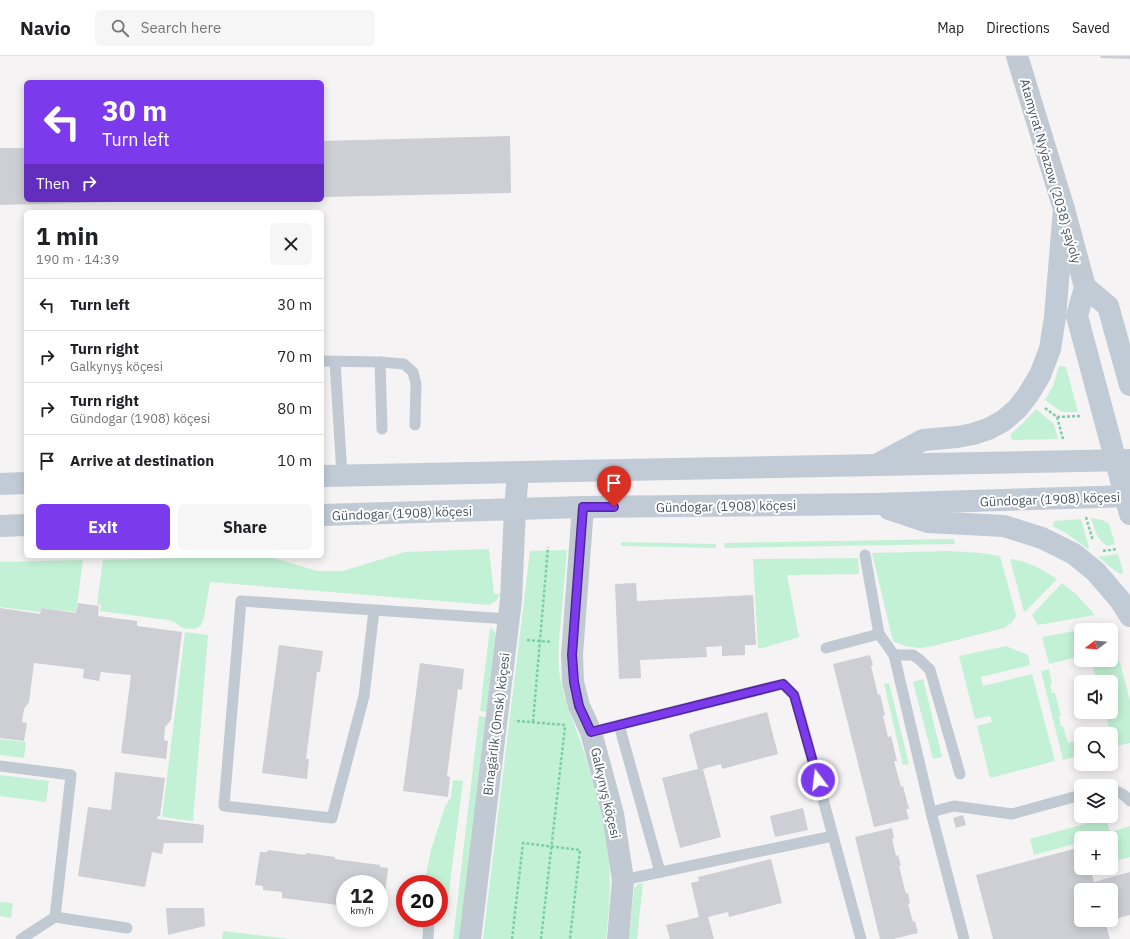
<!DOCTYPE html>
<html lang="en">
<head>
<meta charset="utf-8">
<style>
  :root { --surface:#fff; --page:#f6f6f6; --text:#202124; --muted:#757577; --line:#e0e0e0; --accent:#7c3aed }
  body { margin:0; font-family:"IBM Plex Sans",sans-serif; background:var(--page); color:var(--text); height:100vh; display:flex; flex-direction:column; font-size:15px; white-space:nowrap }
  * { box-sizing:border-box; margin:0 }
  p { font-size:13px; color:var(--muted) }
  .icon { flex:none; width:22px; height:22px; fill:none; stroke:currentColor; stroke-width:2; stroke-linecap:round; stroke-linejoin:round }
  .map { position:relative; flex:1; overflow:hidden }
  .side { position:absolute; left:24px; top:154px; width:300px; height:348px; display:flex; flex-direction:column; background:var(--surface); border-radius:6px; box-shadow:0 2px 10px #0003 }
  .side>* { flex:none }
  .banner { position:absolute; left:24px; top:24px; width:300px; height:122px; border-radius:6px; box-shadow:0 2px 10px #0003; background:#7c3aed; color:#fff; overflow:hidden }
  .needle { width:26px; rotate:254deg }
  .tools { position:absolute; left:1074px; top:567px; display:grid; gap:8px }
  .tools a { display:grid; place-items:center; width:44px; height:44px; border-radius:6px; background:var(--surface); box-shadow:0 2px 10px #0003; font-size:20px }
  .speed { position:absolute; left:336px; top:819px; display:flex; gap:8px; font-size:20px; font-weight:700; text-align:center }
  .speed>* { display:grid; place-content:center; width:52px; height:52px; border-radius:50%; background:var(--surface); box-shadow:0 2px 10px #0003; line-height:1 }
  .speed small { font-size:10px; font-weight:400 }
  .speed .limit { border:6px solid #d22; background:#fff; color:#111 }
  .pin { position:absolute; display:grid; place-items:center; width:34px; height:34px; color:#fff; margin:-41px -17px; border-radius:50% 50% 50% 0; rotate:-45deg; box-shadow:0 0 4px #0007 }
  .pin .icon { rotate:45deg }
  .me { position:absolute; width:44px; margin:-22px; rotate:345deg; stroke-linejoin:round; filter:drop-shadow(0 0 3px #0008) }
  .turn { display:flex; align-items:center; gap:14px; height:84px; padding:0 12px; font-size:18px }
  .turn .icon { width:52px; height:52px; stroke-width:2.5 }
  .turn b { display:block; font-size:28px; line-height:34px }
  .then { display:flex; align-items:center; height:38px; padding:0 12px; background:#0003; gap:8px; font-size:15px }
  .round { display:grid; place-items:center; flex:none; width:42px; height:42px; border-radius:6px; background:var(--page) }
  .overview { display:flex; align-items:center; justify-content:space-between; height:68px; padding:0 12px }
  h1 { font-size:24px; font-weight:700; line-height:30px }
  .button { display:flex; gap:8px; margin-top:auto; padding:8px 12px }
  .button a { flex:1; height:46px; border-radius:6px; background:var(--accent); color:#fff; font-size:16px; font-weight:700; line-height:46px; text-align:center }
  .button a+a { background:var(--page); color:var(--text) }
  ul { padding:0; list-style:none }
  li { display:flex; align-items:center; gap:12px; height:52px; padding:0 12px; border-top:1px solid var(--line) }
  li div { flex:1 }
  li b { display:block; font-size:15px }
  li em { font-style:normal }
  header { display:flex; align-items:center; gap:24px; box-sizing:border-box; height:56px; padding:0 20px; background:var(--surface); border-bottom:1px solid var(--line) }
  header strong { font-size:19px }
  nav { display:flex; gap:22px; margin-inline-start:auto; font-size:14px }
  .search { width:280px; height:36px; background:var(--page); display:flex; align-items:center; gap:10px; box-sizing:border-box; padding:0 14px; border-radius:6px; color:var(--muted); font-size:15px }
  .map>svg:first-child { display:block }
</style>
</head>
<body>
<header>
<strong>Navio</strong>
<div class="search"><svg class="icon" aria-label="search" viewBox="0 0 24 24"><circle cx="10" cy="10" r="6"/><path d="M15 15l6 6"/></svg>Search here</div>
<nav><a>Map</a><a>Directions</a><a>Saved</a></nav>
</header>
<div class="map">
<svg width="1130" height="883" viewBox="0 0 1130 883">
  <rect width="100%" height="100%" fill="#f5f3f3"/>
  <g fill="#c3f1d5">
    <polygon points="1059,310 1066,311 1078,356 1062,356 1045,344 1053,330"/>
    <polygon points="1036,353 1054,368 1058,383 1012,384 1010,379 1022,368"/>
    <path d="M1091,462C1098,463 1104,464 1109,468L1115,488L1107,490C1096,482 1095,474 1091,462Z"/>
    <polygon points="1081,463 1089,491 1088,493 1066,477 1052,470 1055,465"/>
    <polygon points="954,483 955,488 725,492 724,487"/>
    <polygon points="621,486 716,488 716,492 621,490"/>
    <path d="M489,493L494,538H500C498,544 494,547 489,549L210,526L204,562L201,569L197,572L187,573L181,571L176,567L168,564L100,555L101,549L97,548L103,504L267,500L317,515H343L405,496Z"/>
    <path d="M567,494C565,517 563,540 561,564C559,582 557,602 560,621C565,648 577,673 585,699C596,733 606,768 609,805C611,831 609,857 606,883H483L530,495Z"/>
    <path d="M949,495L980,497L1000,500L1016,559C1014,565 1009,569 1004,572L933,590L919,592L905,590L893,585L872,497Z"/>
    <path d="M1118,498L1123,515V517L1121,518C1113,515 1105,506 1098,501Z"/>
    <polygon points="858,502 859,518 787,519 799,581 763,592 758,592 753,503"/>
    <path d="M1010,503C1028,505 1042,513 1057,523L1026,555L1024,556Z"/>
    <polygon points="83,504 76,556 41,552 40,556 0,551 0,506"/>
    <polygon points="1062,527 1076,538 1095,559 1038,569 1032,559"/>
    <polygon points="1102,570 1104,574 1081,574 1081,600 1049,608 1042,581"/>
    <polygon points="490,571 495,576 496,580 487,656 480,655"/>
    <polygon points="185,576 208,579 193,765 162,761"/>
    <polygon points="1111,586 1121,610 1130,645 1130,687 1111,691 1111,678 1102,678 1110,676 1105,656 1111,656 1111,626 1097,626 1091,604 1111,604"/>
    <polygon points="1006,590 1028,599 1030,609 981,621 983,630 1032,618 1055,705 990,722 977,670 992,666 990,660 975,663 959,600"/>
    <polygon points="1049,613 1052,628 1050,629 1052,637 1055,637 1061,660 1059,661 1061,671 1063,670 1068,687 1081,683 1081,699 1063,704 1041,615"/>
    <polygon points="923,623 942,701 933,703 913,626"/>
    <polygon points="889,627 909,708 903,709 884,628"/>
    <polygon points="479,660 486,661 460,883 453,883"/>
    <polygon points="0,683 26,686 24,702 0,699"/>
    <polygon points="0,719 49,725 46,746 0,740"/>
    <polygon points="453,724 463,725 447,851 439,850 439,828 424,828 431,794 445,751 451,741"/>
    <polygon points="1106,762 1110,776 1130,770 1130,801 1111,806 1111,782 1081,782 1081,786 1034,799 1030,783"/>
    <polygon points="643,827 637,883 629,883 634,833 638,828"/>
    <polygon points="0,846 13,847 11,862 0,860"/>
    <polygon points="223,875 290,883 222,883"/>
  </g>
  <g fill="#cdcfd5">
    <polygon points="1101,0 1130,0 1130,3 1100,2"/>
    <polygon points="510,80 511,137 322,141 322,85"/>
    <polygon points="0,92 26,92 26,144 149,144 149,145 0,149"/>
    <polygon points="636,527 637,545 753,539 756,589 745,589 745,599 722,600 722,590 706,591 707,601 640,604 641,622 619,623 615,528"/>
    <polygon points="78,547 99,550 98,560 137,565 137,570 182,576 171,664 165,671 164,684 168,685 166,703 121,697 131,619 101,616 99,625 83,622 84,613 34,607 29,646 24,653 22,666 27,667 24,685 0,682 0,552 40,558 41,552 76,557"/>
    <polygon points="279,589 323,595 320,616 317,616 306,703 309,703 307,723 262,717"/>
    <polygon points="870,599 873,609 871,610 878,639 880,638 885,659 883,660 888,681 891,680 897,705 894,705 901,731 903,730 909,753 906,753 909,763 874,771 833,608"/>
    <polygon points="420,607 464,613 462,634 458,633 447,720 450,721 448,741 403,735"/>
    <polygon points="767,656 778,698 722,713 721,708 703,713 721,781 680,792 662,722 698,713 689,678 693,677 693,676"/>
    <polygon points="115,716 165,722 160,760 158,760 157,763 204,769 203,787 164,787 162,798 152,796 145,831 78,820 88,751 111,754"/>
    <polygon points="803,752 808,774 775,781 770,760"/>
    <polygon points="963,759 966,769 956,772 953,762"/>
    <polygon points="892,772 894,782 892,783 896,800 898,799 901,810 899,810 906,838 908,837 910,847 908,848 913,866 915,865 918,877 893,883 880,883 855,781"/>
    <polygon points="1081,791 1081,812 1090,812 1094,826 1130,816 1130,859 1111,864 1111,834 1081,834 1081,864 1109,864 1105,866 1110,883 993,883 976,819"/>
    <polygon points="268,794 306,799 306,797 335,801 335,803 380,809 380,811 388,812 384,846 379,846 379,828 345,828 345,850 282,842 282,836 263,834 263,830 255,829 260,796 267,796"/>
    <polygon points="771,803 782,847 729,861 728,856 708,861 714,883 670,883 666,869 699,861 691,827 699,825 698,821"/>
    <polygon points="166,852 204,852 205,870 168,879"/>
  </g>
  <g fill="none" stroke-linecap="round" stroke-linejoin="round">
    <g stroke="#7ad0a6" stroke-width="2.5" stroke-dasharray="3 2" stroke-linecap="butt">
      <polyline points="1045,352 1057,361 1063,383"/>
      <polyline points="1057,361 1080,360"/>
      <polyline points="1086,461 1093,485"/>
      <polyline points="1103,495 1117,493"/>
      <polyline points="527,584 552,586"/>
      <polyline points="517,665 565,669"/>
      <polyline points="533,666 548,491"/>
      <polyline points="512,883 523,787 580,794 570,883"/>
      <polyline points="541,883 565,671"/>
    </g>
    <g stroke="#c1cad2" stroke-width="11">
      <polyline points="322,305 380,306 404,308 413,316 416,328 415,369"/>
      <polyline points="335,305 342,420"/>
      <polyline points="380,306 382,373"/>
      <polyline points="865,499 879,578 894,599 931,756 964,883"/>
      <polyline points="374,554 364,640 332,762 224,750 241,545 508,563"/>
      <polyline points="826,592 879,578"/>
      <polyline points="894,599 913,599 920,604 930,614 960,718"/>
      <polyline points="619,669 660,816"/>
      <polyline points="591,676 783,628 794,639 799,655 861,883"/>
      <polyline points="0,710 71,719 55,861 21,883"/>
      <path d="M1111,734C1119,735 1125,739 1130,745"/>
      <polyline points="931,756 954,750 1012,758 1081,739"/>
      <polyline points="623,824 833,780"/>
      <polyline points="55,861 127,872"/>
      <polyline points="428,883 429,862"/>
    </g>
    <g stroke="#c1cad2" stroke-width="22">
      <polyline points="583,451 572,599 573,626 579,650 591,676 613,758 623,824 618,883"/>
      <polyline points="470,883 511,544 515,453"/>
    </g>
    <polyline stroke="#c1cad2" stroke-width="22" points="1017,0 1064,153 1085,231"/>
    <g stroke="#c1cbd6" stroke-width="22">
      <polyline points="1130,329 1108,250 1085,231 1077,260 1130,458"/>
      <polyline points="880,407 923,384 957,381 973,378 988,373 1003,365 1017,353 1028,339 1040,319 1050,293 1055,261 1064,153"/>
      <polyline points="322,420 1130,404"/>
      <polyline points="0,428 26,427"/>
      <polyline points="515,453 518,416"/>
      <polyline points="889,453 928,466 1004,470 1042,482 1074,498 1096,516 1120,544 1130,560"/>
      <polyline points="322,459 583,451 875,448 1130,440"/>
      <polyline points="0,470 26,469"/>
    </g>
  </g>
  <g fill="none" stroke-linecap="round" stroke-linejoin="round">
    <defs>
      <polyline id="route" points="614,451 583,451 572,599 574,626 579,650 591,676 783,628 794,639 818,724"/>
    </defs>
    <use href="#route" stroke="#51269a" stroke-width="10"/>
    <use href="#route" stroke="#7c3aed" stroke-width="7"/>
  </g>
  <g text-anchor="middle" stroke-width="4" stroke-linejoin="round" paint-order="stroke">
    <g font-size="13" fill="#4a5661" stroke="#fff">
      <text transform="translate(1051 115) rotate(74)" y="5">Atamyrat Nyýazow (2038) şaýoly</text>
      <text transform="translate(1050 443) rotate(-2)" y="5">Gündogar (1908) köçesi</text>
      <text transform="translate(726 450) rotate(-1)" y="5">Gündogar (1908) köçesi</text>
      <text transform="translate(402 457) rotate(-2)" y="5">Gündogar (1908) köçesi</text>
      <text transform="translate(496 668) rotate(-83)" y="5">Binagärlik (Omsk) köçesi</text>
      <text transform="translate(606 737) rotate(77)" y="5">Galkynyş köçesi</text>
    </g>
  </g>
</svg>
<div class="tools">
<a><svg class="needle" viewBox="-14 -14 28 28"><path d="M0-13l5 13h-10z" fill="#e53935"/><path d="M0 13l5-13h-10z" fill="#757577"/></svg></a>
<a><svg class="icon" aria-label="sound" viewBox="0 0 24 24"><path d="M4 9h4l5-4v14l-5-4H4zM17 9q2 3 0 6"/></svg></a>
<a><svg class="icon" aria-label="search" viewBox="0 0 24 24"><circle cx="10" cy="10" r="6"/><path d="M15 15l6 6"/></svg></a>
<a><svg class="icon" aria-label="layers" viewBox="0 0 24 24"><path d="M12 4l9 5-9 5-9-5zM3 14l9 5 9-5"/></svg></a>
<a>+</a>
<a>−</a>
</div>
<div class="speed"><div>12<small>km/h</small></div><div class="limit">20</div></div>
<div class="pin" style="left:614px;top:451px;background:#d93025"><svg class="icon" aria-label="arrive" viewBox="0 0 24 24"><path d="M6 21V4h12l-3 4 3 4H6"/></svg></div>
<svg class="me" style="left:818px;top:724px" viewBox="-20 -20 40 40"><circle r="17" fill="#7c3aed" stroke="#fff" stroke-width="3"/><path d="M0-11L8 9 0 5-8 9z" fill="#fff"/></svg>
<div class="banner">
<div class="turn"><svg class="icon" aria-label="left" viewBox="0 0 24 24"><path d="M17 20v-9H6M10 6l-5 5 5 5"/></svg><div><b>30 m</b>Turn left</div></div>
<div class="then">Then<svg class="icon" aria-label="right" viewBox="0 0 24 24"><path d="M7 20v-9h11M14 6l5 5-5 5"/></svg></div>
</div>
<section class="side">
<div class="overview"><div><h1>1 min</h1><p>190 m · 14:39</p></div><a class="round"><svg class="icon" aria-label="close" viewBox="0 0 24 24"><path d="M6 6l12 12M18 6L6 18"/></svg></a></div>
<ul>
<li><svg class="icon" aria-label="left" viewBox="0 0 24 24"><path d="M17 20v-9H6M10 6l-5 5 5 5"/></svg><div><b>Turn left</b></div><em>30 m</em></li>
<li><svg class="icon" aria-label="right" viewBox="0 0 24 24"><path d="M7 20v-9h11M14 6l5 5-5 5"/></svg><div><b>Turn right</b><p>Galkynyş köçesi</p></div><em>70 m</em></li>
<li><svg class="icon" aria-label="right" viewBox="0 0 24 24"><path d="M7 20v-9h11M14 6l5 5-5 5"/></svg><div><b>Turn right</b><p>Gündogar (1908) köçesi</p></div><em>80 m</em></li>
<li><svg class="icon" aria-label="arrive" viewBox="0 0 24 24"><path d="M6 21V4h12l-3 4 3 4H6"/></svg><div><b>Arrive at destination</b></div><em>10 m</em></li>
</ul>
<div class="button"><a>Exit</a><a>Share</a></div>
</section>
</div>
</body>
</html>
